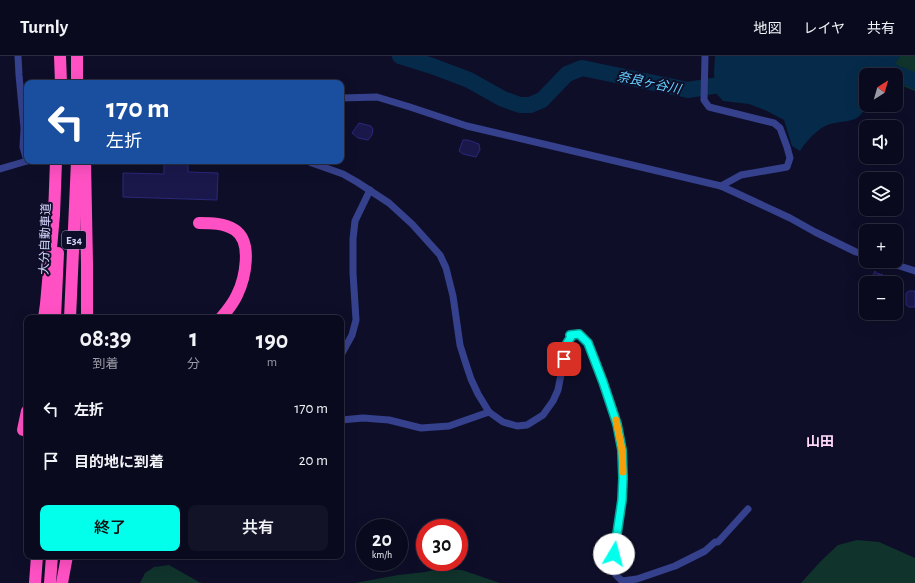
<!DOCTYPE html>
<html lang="ja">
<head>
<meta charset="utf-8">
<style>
  :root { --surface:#0a0a1f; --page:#131328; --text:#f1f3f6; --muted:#999aa4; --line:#2a2b3d; --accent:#02ffec }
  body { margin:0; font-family:"Alegreya Sans","Noto Sans JP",sans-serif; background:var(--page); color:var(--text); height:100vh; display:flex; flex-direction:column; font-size:15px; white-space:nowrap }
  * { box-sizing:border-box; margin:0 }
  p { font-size:13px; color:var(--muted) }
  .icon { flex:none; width:22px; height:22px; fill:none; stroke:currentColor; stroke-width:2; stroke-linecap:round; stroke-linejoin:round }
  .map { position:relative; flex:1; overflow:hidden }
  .sheet { position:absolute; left:24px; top:259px; width:320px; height:244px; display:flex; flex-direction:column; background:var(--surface); border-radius:8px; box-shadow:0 4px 16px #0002,0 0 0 1px var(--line) }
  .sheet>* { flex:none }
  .hud { position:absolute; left:24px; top:24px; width:320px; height:84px; border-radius:8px; box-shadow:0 4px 16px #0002,0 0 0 1px var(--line); background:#1a4fa0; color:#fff; overflow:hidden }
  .needle { width:26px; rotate:37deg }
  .fabs { position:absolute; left:859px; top:12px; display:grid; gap:8px }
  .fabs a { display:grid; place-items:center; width:44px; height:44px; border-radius:8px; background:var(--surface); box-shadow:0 4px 16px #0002,0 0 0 1px var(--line); font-size:20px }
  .speed { position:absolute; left:356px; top:463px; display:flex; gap:8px; font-size:20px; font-weight:700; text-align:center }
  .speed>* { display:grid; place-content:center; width:52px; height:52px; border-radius:50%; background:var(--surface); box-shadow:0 4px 16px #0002,0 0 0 1px var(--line); line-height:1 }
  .speed small { font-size:10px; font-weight:400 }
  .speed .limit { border:6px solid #d22; background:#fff; color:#111 }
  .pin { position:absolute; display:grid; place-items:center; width:34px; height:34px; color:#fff; margin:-17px; border-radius:8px; box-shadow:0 2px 6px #0006 }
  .me { position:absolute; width:44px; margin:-22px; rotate:8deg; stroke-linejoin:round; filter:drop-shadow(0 0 3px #0008) }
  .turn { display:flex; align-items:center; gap:14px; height:84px; padding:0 16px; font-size:18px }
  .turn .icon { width:52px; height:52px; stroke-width:2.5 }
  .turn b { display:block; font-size:28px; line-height:34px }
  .eta { display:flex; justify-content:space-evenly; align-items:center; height:68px; text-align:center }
  .eta b { font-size:24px; font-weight:600; line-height:28px }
  .primary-button { display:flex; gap:8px; margin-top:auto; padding:8px 16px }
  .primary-button a { flex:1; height:46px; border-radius:8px; background:var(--accent); color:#111; font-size:16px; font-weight:600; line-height:46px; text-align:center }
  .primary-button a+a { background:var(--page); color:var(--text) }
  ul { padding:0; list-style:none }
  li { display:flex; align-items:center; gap:12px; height:52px; padding:0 16px }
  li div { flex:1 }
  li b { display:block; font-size:15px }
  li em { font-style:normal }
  header { display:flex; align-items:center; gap:24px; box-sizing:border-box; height:56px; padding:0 20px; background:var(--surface); border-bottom:1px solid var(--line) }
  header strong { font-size:19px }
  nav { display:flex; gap:22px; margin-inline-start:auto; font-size:14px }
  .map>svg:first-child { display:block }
</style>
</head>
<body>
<header>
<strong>Turnly</strong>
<nav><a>地図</a><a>レイヤ</a><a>共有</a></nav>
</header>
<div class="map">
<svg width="915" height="527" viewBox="0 0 915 527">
  <rect width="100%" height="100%" fill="#0e0e29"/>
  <g fill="#10332c">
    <polygon points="900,0 915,0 915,35 900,29 892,12"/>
    <polygon points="857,484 879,486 915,502 915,527 801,527 821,505 838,489"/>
    <polygon points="169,509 199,526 202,527 140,527 145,517 154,511"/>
    <polygon points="439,513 462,514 500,527 355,527 398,519 425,516"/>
  </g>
  <path fill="#062b4a" d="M715,0H900L892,12L895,19H866V49H867C859,64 855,64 840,66C837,67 833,67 830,68C818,72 807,84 800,95L792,90L784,64L765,54L749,48L723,45L716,37L714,17Z"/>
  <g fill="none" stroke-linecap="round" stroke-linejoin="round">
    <g stroke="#062b4a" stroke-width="16">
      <polyline points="400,0 432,10 469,24 503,43 520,49 530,49 542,44 567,18 582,12 688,34 737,26"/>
      <polyline points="874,8 915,25"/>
    </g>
  </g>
  <g fill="#1a184b" stroke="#2a2879">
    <polygon points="359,67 371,70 373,73 372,79 368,84 358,82 352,77"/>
    <polygon points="463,84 468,84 479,88 480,94 476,101 463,98 459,95"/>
    <polygon points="164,105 188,105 188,116 218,117 217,144 123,141 123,117 164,118"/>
    <polygon points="875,215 877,218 879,217 879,219 882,218 891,227 869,227"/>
    <polygon points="909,235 915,235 915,251 909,251 906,249 906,237"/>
  </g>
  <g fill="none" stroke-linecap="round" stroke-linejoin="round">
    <g stroke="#35418c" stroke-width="7">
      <polyline points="18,0 19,19 24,72 23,91 27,105"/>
      <polyline points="705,0 704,44 709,51 774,67 780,72 787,91 790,102 787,111 741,119 721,130"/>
      <polyline points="341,42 377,41 410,51 467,70 721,130 790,162 815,176 856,196 866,199"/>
      <polyline points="308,105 312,107 343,118 357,126 389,147 412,168 440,199 446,212 453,240 460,289 465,305 471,323 478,338 489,356 503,366 517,370 527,369 543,359 553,345 558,334 567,287 571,281 570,279 579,278 588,287 603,326 617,368 622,394 623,422 622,444 614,498 613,507 615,518 622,525 637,523 675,510 705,495 715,486 718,486 748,453"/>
      <polyline points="0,113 27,105"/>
      <polyline points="884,205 915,215"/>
      <polyline points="341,299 352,279 356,264 353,217 353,183 355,165 370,134"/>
      <polyline points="341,364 363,362 389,364 421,372 449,370 489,356"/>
    </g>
    <g stroke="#ff51c3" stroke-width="12">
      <polyline points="60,0 61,27"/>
      <polyline points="77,0 77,27"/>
      <polyline points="85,105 87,208 87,262"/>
      <path d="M199,167C211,167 224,167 235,174C253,186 245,223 237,239C233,248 227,255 221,262"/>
      <polyline points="44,262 46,248 54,159 56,105"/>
      <polyline points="55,262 58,197"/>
      <polyline points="70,262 77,105"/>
      <polyline points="23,374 27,355"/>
      <polyline points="35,527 37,500"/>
      <polyline points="50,527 52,500"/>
      <polyline points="62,527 67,500"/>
    </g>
  </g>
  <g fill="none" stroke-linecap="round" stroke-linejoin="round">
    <defs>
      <polyline id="route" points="564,303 567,287 571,281 570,279 579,278 588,287 603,326 617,368 622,394 623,422 622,444 614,498"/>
    </defs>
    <use href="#route" stroke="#01a699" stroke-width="10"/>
    <use href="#route" stroke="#02ffec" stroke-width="7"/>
    <polyline stroke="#f59e0b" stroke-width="7" points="616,364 622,394 623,416"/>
  </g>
  <g text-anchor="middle" stroke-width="4" stroke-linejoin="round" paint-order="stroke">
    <rect fill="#0e0e29" stroke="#9a9bbf" stroke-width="1" x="62" y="175" width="24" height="18" rx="3"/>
    <g font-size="11" font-weight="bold" fill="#d6d8ff">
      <text x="74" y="188">E34</text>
    </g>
    <g font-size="12" fill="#d6d8ff" stroke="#0e0e29">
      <text transform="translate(45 183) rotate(-88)" y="4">大分自動車道</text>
    </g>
    <g font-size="13" font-style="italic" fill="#64d2ff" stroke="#0e0e29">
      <text transform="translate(649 26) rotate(12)" y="5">奈良ヶ谷川</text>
    </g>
    <g font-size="14" font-weight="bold" fill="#ffd8f8" stroke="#0e0e29">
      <text x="820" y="390">山田</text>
    </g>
  </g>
</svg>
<div class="fabs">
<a><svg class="needle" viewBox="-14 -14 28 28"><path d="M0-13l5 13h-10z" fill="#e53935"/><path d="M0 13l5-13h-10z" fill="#999aa4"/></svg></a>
<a><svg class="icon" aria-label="sound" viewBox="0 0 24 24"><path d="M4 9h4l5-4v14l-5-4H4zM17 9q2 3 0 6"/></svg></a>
<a><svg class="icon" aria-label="layers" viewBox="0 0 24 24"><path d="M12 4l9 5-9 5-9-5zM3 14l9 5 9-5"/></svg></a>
<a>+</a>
<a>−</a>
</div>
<div class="speed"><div>20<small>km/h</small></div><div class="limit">30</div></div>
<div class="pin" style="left:564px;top:303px;background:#d93025"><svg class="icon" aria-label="arrive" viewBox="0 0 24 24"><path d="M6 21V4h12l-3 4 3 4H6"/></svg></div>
<svg class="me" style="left:614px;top:498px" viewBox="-20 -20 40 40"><circle r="19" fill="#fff"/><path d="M0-13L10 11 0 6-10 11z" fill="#02ffec"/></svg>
<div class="hud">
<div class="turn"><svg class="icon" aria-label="left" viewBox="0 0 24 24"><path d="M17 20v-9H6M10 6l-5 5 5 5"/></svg><div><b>170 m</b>左折</div></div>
</div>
<section class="sheet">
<div class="eta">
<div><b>08:39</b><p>到着</p></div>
<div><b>1</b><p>分</p></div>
<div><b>190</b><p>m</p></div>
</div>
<ul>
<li><svg class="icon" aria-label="left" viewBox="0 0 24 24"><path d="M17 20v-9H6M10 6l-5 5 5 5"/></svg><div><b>左折</b></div><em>170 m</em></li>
<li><svg class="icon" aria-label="arrive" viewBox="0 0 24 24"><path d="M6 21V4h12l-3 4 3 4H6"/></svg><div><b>目的地に到着</b></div><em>20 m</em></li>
</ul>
<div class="primary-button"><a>終了</a><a>共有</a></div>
</section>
</div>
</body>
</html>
